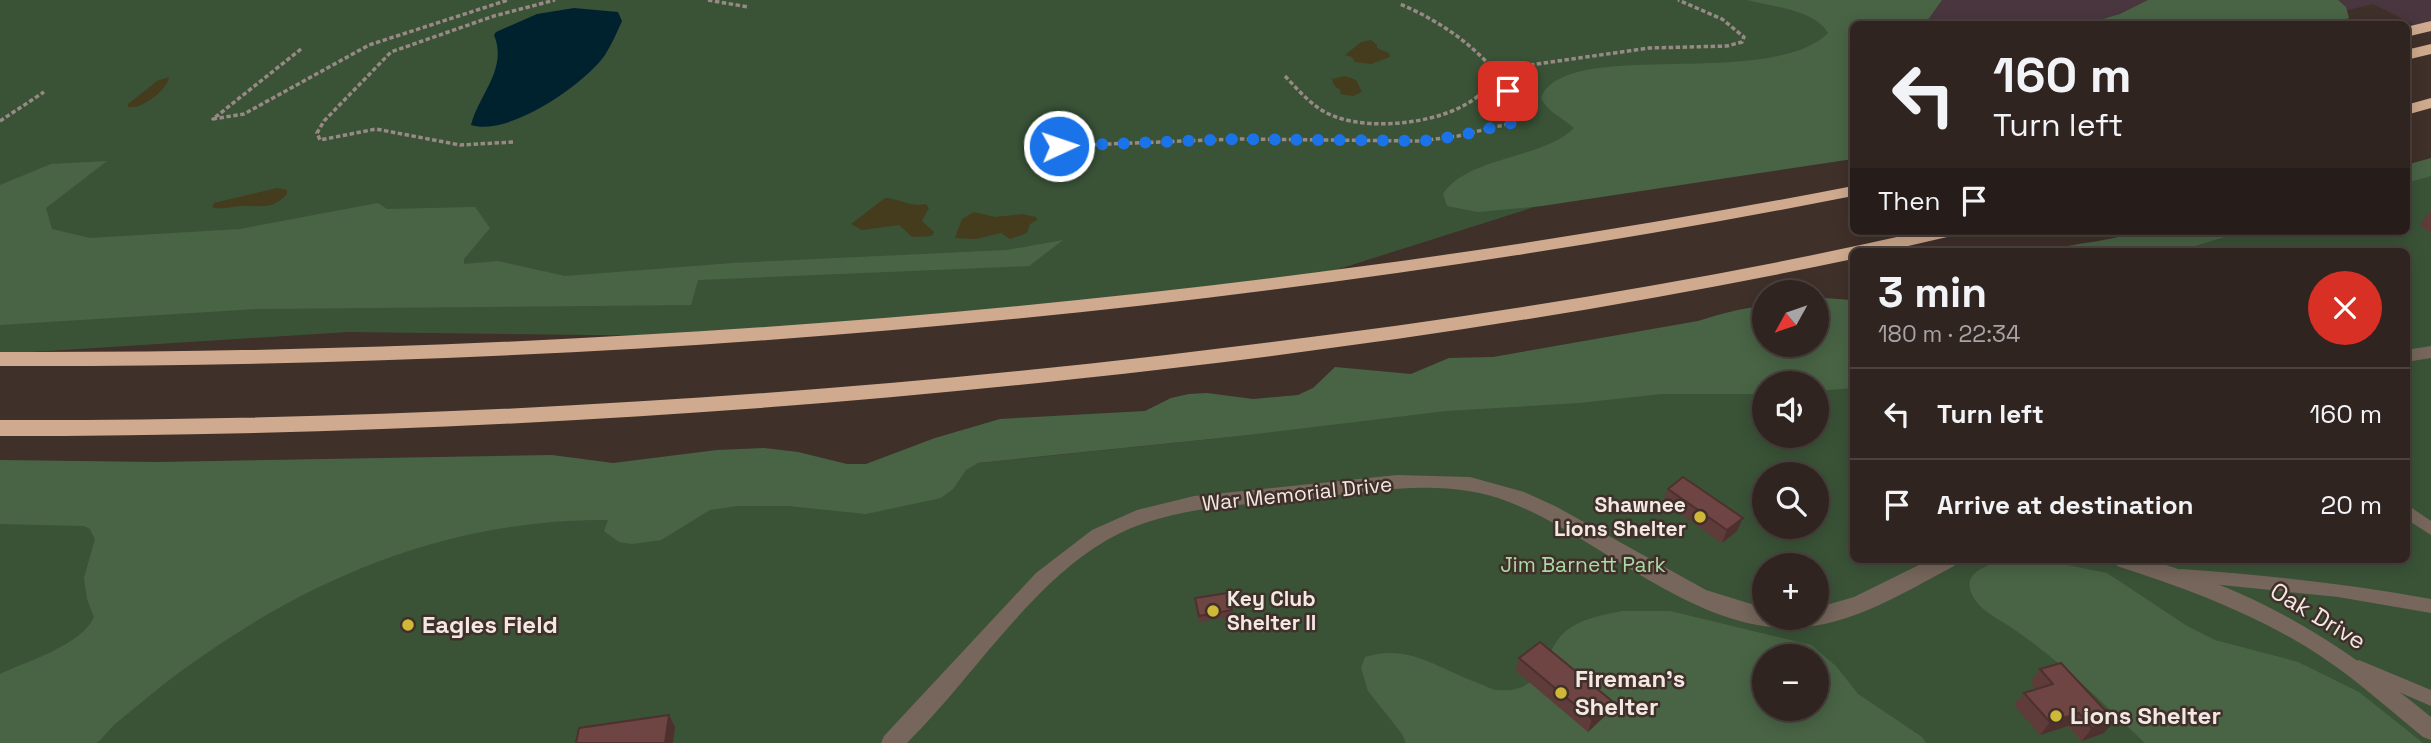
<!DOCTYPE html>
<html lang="en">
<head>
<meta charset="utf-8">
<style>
  :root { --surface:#302420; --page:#3c302d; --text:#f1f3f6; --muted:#a8a4a5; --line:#4b413e }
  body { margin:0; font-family:"Space Grotesk",sans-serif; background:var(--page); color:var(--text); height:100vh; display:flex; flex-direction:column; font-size:26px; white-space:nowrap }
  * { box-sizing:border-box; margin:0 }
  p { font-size:23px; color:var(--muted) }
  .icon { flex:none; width:38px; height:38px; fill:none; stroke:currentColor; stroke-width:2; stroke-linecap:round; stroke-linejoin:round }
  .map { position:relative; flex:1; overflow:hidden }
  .drawer { position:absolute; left:1850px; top:248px; width:560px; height:315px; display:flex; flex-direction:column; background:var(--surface); border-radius:10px; box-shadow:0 4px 18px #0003,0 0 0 2px var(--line) }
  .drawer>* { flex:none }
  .guide { position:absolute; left:1850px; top:21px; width:560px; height:214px; border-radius:10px; box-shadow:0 4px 18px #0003,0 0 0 2px var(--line); background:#302420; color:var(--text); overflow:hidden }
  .needle { width:46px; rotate:230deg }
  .fabs { position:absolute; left:1752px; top:280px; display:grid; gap:14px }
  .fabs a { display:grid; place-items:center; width:77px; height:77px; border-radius:50%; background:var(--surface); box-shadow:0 4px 18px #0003,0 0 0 2px var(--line); font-size:35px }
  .pin { position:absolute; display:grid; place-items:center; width:60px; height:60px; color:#fff; margin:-30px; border-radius:14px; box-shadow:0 4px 10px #0006 }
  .me { position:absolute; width:77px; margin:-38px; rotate:87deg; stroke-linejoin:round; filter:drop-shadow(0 0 5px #0008) }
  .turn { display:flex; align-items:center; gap:24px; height:147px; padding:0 28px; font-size:32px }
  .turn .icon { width:91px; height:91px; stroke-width:2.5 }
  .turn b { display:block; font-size:49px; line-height:60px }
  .then { display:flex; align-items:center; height:66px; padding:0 28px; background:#0003; gap:14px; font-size:26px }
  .round { display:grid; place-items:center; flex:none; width:74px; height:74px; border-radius:37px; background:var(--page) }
  .overview { display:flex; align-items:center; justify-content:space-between; height:119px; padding:0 28px }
  h1 { font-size:42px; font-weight:700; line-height:52px }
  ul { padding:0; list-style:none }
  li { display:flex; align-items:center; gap:21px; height:91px; padding:0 28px; border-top:2px solid var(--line) }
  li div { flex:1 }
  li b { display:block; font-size:26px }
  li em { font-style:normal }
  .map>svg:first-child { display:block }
</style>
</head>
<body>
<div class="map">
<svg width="2431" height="743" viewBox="0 0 2431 743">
  <rect width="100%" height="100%" fill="#40302a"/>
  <polygon fill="#49363e" points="1906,0 2431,0 2431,33 2373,4 2291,24 1871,24"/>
  <g fill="#3a5337" fill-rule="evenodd">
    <polygon points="0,0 1906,0 1853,24 1670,164 1301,281 760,337 348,332 0,354"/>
    <path d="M2431,174V743H0V515L950,466L1240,436L1816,345L1853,332V560H2406V252H2176L2245,231H2406V182ZM1764,383H1816V436H1764ZM1764,474H1816V527H1764ZM1764,565H1816V618H1764ZM1764,656H1816V709H1764Z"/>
  </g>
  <g fill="#496445" fill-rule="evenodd">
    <path d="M1747,0H1942L1925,24H1853V159L1542,206L1478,212L1447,206L1443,194C1467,156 1544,159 1574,128C1562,117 1547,112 1541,98C1564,36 1770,91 1828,33C1814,9 1772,7 1747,0Z"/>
    <polygon points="2148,0 2338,0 2346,7 2349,18 2333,24 2086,24 2120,14"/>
    <polygon points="2431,158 2431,176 2406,183 2406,165"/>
    <polygon points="107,161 46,208 52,229 90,238 240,229 378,203 387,209 475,207 490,228 464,259 464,264 498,261 565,276 733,263 1007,250 1063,240 1029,266 698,280 691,305 257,309 0,325 0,185 51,164"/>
    <path d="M2133,231H2245L2176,252H2046C2071,242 2116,242 2133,231Z"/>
    <path d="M1824,298L1853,300V388L1817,391L1816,383H1764V394H1661L1579,403L1446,411L1240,436L978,463L966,470L953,489L941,498L866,514L788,506H737L710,510L661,540L632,544L619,542L604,531L608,520C455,519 318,573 194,662C166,681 141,703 115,724C109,729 102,740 96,743C88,743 14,743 0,743V674C27,661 82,645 94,617L87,599L84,578L95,539L90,529L84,526L0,524V460L157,462L552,455L613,463L717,450L764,448L798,452L847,464H866L935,438L1000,419L1145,411L1171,398L1189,394L1207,393L1253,399L1298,395L1313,388L1335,367L1411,374L1449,358L1493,357L1698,321C1720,314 1741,308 1764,306V345H1816L1817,299Z"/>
    <path d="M2010,560H2043L2107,573L2187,626L2215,640L2298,662L2359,692L2423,743H2145C2104,704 2062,662 2015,630C2000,619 1978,611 1971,592C1962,570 1995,562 2010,560Z"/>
    <path d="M1622,611H1670L1811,645L1836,666L1858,694L1922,737L1926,743H1406L1402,734L1368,691L1361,668L1365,657C1409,643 1438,669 1478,683C1484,685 1491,690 1498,690C1546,694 1542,651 1566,631C1582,618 1603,615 1622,611ZM1764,656H1816V709H1764Z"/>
  </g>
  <g fill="#443c1c">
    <polygon points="1371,40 1377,45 1377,48 1389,53 1390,57 1371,64 1355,62 1352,57 1345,55 1361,42"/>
    <polygon points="1345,76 1356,80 1362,92 1353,96 1340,94 1341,91 1334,85 1332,79"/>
    <path d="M169,77C168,89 142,110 128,107V104L157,81Z"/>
    <path d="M277,188L287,190V194C274,209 262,206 245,206C233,205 224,211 212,207L214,203Z"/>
    <path d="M885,198C901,199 909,207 926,204L929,208L922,221L934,232L932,236L912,237L899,225L862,230L851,224Z"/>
    <polygon points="974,212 995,217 1022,214 1036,217 1037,220 1030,224 1027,233 1010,239 1001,233 976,239 955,238 962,219"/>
  </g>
  <path fill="#00222f" d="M574,8L618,12L622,21C617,32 612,44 605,55C584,85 508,137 471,125C479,94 508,69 494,35L496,32L537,14Z"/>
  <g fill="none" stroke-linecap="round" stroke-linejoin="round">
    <g stroke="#978984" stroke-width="3.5" stroke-dasharray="4.5 2.5" stroke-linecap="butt">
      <polyline points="708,0 748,7"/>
      <polyline points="301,49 213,119 244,114 369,45 508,0"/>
      <path d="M1285,76C1300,92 1315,110 1336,117C1375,131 1446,123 1478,96L1490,97L1494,75L1502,69L1649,48L1727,46L1742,42L1744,37L1722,19L1678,0"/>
      <polyline points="0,121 44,92"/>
      <polyline points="513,142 460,145 376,129 320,140 317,133 324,121 391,52 494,16 555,0"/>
      <path d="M1058,146L1235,139L1421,141L1458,136L1516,122L1519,118C1506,65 1448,24 1400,4"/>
    </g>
    <g fill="#76665b" fill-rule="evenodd">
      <polygon points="2406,504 2431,521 2431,535 2406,519"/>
      <path d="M2182,569C2266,575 2349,584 2431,599V613L2338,597L2182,581L2176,580L2174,575L2176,570Z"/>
      <polygon points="2359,660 2431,690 2431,706 2353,672 2350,667 2353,662"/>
    </g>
    <g fill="#76665b" fill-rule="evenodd">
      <polygon points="2431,346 2431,358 2406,362 2406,350"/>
      <path d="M1397,475L1470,477L1524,492L1555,506L1706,590L1764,608V618H1816V608L1854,597L1929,560H1957L1954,566C1905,592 1853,625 1795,628C1694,632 1599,537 1509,502C1445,476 1370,492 1303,499C1237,506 1166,506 1107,540C1031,583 970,681 907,743H881L884,736L1036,573L1092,530L1137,510L1194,496Z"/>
      <path d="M2114,560C2126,560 2140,558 2151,561C2170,565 2189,573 2207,580C2294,613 2360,659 2431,717V740L2423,737C2390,710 2358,681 2322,657C2259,615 2188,589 2117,566Z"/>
    </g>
    <g fill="#cfaa8e" fill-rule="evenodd">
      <polygon points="2431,21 2431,31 2406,37 2406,27"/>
      <polygon points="2431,44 2431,54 2406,60 2406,50"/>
      <polygon points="2431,98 2431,108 2406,115 2406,105"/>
      <path d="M1853,186V196C1242,316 622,368 0,366V352C621,354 1243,304 1853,186Z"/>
      <path d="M1924,231H1958L1956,235L1882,252H1853V259C1596,313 1337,351 1075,379C718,418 360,436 0,436V420C390,421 778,400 1166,355C1421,325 1674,288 1924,231Z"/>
    </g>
  </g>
  <g fill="#5f3b3a">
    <polygon points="2431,210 2431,233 2420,225"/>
    <polygon points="1668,489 1743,518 1737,531 1722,543 1663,502"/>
    <polygon points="1195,598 1232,610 1232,617 1199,622 1195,604"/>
    <polygon points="1519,658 1612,701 1607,714 1588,732 1516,671"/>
    <polygon points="2040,669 2104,733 2082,741 2068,726 2040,735 2014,705 2024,693 2036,689 2031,682"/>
  </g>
  <g fill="#4e302f">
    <polygon points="1743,518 1737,531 1722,543 1727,530"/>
    <polygon points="1612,701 1607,714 1588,732 1592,719"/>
    <polygon points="2079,713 2068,726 2040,735 2050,722"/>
    <polygon points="669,715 675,727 673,743 665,743"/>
    <polygon points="2115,721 2104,733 2082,741 2092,728"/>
  </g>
  <g fill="#6f4543" stroke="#4e302f" stroke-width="2">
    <polygon points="1683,477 1743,518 1727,530 1668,489"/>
    <polygon points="1228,593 1232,610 1199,616 1195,598"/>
    <polygon points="1540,642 1612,701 1592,719 1519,658"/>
    <polygon points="2061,663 2115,721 2092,728 2079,713 2050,722 2024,693 2053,684 2040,669"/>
    <polygon points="669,715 665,743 576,743 579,728"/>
  </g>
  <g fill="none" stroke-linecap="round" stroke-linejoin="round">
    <polyline stroke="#1a73e8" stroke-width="12" stroke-dasharray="0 21.6" points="1059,146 1235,139 1422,141 1458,136 1516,122 1520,118 1519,110 1508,91"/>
  </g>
  <g fill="#cfb837" stroke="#40302a" stroke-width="2.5">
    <circle cx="1700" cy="517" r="7"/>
    <circle cx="1213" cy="611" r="7"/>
    <circle cx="408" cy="625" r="7"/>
    <circle cx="1561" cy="693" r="7"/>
    <circle cx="2056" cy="716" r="7"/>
  </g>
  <g text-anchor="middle" stroke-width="5" stroke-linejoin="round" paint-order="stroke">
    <g font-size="21" fill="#f3e8e4" stroke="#40302a">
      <text transform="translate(1297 494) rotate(-6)" y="7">War Memorial Drive</text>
    </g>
    <g font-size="21" font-weight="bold" fill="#f3e8e4" stroke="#40302a" text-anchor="end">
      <text x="1686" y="512">Shawnee<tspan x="1686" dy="24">Lions Shelter</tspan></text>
      <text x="1227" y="606" text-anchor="start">Key Club<tspan x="1227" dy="24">Shelter II</tspan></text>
    </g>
    <g font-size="21" fill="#abdaa5" stroke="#40302a">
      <text x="1583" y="572">Jim Barnett Park</text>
    </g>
    <g font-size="24" fill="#f3e8e4" stroke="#40302a">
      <text transform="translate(2318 616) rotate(31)" y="8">Oak Drive</text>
    </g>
    <g font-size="24" font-weight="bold" fill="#f3e8e4" stroke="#40302a" text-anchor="start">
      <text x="422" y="633">Eagles Field</text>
      <text x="1575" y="687">Fireman's<tspan x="1575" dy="28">Shelter</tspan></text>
      <text x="2070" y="724">Lions Shelter</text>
    </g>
  </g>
</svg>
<div class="fabs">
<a><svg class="needle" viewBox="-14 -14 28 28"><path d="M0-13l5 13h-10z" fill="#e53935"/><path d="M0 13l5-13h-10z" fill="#a8a4a5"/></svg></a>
<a><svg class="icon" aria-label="sound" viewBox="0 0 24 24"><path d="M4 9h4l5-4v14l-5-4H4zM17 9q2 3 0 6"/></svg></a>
<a><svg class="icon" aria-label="search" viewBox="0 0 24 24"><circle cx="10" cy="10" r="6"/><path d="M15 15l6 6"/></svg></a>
<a>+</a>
<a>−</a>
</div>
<div class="pin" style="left:1508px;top:91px;background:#d93025"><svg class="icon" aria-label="arrive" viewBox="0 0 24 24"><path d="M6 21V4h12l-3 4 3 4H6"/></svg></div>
<svg class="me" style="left:1059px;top:146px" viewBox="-20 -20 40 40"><circle r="17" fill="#1a73e8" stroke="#fff" stroke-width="3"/><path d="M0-11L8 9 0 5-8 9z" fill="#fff"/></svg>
<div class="guide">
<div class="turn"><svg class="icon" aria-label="left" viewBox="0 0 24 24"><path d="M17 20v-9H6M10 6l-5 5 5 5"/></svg><div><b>160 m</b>Turn left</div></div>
<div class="then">Then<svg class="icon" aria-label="arrive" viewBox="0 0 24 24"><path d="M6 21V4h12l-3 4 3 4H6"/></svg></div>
</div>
<section class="drawer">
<div class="overview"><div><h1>3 min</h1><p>180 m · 22:34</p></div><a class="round" style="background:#d93025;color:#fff"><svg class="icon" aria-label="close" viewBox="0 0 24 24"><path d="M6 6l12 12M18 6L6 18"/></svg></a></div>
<ul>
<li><svg class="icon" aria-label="left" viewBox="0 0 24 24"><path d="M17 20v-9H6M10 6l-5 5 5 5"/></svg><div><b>Turn left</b></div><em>160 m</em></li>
<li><svg class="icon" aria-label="arrive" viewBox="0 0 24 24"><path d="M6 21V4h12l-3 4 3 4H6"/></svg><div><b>Arrive at destination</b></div><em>20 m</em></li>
</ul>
</section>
</div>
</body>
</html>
